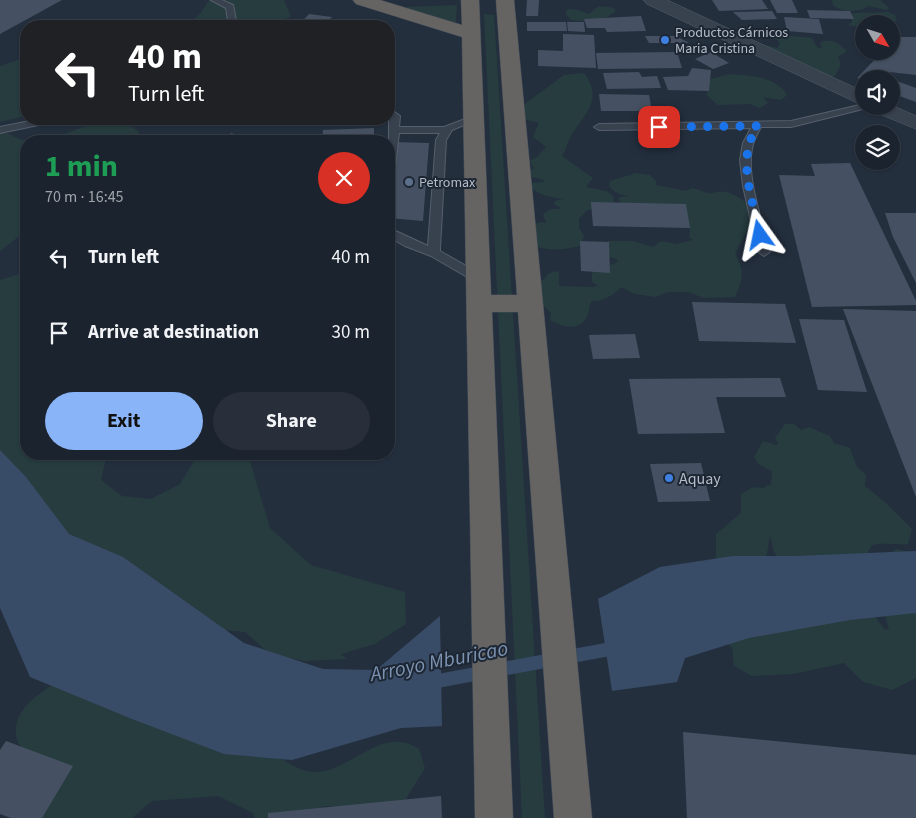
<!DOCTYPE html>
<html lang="en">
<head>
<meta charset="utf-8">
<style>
  :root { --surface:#1b232e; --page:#282f3a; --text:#f1f3f6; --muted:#a0a4aa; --line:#39404a; --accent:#8ab4f8 }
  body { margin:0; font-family:"Source Sans 3",sans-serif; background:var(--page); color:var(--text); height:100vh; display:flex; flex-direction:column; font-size:19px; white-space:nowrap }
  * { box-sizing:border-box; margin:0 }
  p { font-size:16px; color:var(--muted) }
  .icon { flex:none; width:28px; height:28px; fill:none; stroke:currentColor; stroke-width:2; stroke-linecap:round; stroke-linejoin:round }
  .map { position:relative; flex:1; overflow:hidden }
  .details { position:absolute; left:20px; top:135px; width:375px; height:325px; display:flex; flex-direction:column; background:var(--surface); border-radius:20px; box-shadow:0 1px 4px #0004,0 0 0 1px var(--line) }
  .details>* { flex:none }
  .top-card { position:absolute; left:20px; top:20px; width:375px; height:105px; border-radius:20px; box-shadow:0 1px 4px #0004,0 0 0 1px var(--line); background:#202124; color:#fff; overflow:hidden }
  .needle { width:32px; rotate:129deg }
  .buttons { position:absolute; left:855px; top:15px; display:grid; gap:10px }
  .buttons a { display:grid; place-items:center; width:45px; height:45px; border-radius:50%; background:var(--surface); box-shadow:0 1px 4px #0004,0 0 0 1px var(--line); font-size:25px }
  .pin { position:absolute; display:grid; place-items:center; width:42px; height:42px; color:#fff; margin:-21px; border-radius:10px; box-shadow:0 2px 8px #0006 }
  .me { position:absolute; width:55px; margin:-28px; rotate:348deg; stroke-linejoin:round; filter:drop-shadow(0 0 4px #0008) }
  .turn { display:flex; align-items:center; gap:18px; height:105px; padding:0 25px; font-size:22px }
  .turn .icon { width:65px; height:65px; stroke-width:2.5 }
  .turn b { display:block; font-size:35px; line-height:42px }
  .round { display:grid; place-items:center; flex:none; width:52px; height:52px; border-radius:26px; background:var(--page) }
  .overview { display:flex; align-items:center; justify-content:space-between; height:85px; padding:0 25px }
  h1 { font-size:30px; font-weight:700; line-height:38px; color:#1e9e55 }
  .cta { display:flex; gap:10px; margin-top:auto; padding:10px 25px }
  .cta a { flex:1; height:58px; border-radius:30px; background:var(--accent); color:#111; font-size:20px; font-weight:700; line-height:58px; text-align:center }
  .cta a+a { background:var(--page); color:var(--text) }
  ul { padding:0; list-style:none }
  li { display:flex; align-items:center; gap:15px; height:75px; padding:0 25px }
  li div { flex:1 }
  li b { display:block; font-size:19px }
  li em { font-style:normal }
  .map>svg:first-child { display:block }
</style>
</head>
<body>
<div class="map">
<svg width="916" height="818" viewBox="0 0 916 818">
  <rect width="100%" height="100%" fill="#242f3e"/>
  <g fill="#263c3f">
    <polygon points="209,0 284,0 291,17 282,20 277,26 185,26 200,14"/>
    <path d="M832,0H880L889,8L886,10L869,6C858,13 843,13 833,5Z"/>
    <polygon points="457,5 456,23 403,7"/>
    <path d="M599,6L609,7L615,9V12C602,22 587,22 571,20L565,13L568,9L578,10L589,14Z"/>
    <polygon points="888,12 895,15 897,20 893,24 899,28 899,31 894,34 891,33 891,24 864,24 864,28 848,25 852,22 852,13"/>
    <polygon points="484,14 494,15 545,818 522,818"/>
    <path d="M772,34L812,38L817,47L822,49L820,43C832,37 838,43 847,51L838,57L841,64L835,76L828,78L815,71L810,66L787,60L758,48L766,45L777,48L780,44L778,40L771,38Z"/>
    <polygon points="26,57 26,116 0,122 0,66"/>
    <path d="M584,73C605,101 583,114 570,138C567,144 566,150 562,156L593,178L586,187L606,191L613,196L614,202L608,209L587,210L579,219V228L584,236L580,246C560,250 552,252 532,245L534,224L541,222L546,223L543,215C547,209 555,208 562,209L554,204L555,201L563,199C550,197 541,196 530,187V183L543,182L544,180L532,177L530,171L534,168L529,161L537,157L546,147L533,137L539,123L524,119L522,110L526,103L564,75Z"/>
    <path d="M729,74C750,76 772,75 786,93V96L781,100L763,97L768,103L760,108L750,104L718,105L706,95L708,92L705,86L711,79Z"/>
    <polygon points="114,123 133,127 139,132 139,141 38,141 44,141 89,125"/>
    <polygon points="0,130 22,140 30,141 26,141 26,231 0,251"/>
    <path d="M636,173L650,175L656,181V185L686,191L692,188C698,189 702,191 707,193C713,194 720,190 726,192C764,204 750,227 735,253C745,272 743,278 735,297L704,298L688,292H668L655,297L635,294L621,287C615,295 602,302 592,301L590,304C588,330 569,331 550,320L551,313L534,297L533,279L543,280L549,273L559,271V286L595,287L597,285L592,282V271L616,263L618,260L603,254L604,248L608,241H633L653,247L661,241L677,244L693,240L689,237L690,229L684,224L620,206L619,197H628L615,192L609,186L610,181Z"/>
    <polygon points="26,272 26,454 138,454 107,455 101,480 122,496 151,499 180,484 194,461 208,454 248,454 270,528 311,565 405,592 406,624 375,644 341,654 347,659 304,661 270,654 245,632 173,626 0,500 0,280"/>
    <path d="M785,424H794L801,430L809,427L830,436L834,443L850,448L857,467L866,475L865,486L886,503L912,529L908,544C896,545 884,542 872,545L866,556L784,565L774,552L770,535L767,554L756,570L716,571V534L741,513V494L753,487L763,488L771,484L772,471L758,464L754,457L763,441L777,445L778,443L775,438Z"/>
    <polygon points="896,549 913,553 916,557 916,678 892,690 863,682 844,663 794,674 752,676 734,666 732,648 723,640 863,609 877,619 884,629 889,630 886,618 876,607 885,557"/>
    <path d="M58,682L275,754C316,784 327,772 367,751C378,745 388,741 401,742C407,742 414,746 419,749L425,768L401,807L325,806L299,818H255L253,813L218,796L152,801L132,818H18L55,777C47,770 21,749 18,742C7,714 38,693 58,682Z"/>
  </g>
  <g fill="#394c67">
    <polygon points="0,450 26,477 69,534 123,557 244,643 323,669 376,670 440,616 444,726 401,728 292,760 224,754 132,719 30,677 0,608"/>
    <polygon points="916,551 916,613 850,620 749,638 685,658 677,682 612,691 598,599 660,567 733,556 796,556"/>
  </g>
  <polygon fill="#242f3e" points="440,614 443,616 446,726 442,728"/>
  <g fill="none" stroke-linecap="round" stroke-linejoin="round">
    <polygon fill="#394c67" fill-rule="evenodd" points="621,640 626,642 628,647 626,652 621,654 427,690 422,688 420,683 422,678 427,676"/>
  </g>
  <g fill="#455162">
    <polygon points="0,0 62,0 0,34"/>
    <polygon points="527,0 539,0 538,16 526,16"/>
    <polygon points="712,0 762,0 768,9 719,11"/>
    <polygon points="770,0 792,0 798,13 777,13"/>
    <polygon points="807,10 850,11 854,19 810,18"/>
    <polygon points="772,11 777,19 742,20 733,12"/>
    <polygon points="309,14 332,17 323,26 298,26"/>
    <polygon points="641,16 646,31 607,32 605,28 587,28 584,19"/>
    <polygon points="784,17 819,19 823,34 787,31"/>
    <polygon points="527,22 566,22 567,31 527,31"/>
    <polygon points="567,22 584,22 585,32 568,31"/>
    <polygon points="563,34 594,35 596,68 538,66 538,50 563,51"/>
    <polygon points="645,36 676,36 689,43 649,43"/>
    <polygon points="897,37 916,37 916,75 890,72 886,77 889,79 864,80 857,78 883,51 891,51 891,43"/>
    <polygon points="677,52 682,68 598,69 596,53"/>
    <polygon points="711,52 729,63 713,69 695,59"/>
    <polygon points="692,68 711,70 709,91 668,90 663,77 688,76"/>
    <polygon points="639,72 642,77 657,76 661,88 607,89 603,73"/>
    <polygon points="891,79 916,88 916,102 891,93"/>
    <polygon points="599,94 649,95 652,111 601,111"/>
    <polygon points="374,128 374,141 322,141 323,130"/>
    <polygon points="231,133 256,141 221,141"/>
    <polygon points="393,142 429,143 423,221 389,218 389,188"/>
    <polygon points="850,163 916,301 916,305 812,307 779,175 815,176 811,164"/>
    <polygon points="591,202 686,204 690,228 593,226"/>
    <polygon points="885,213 916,213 916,283 893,237"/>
    <polygon points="580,241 609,242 610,273 581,271"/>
    <polygon points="692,302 785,304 796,343 699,341"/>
    <polygon points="843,309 916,311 916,497"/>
    <polygon points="799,319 844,320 867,392 818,390"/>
    <polygon points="635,334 640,358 593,359 589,335"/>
    <polygon points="780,378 786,397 716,397 725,433 638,434 629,379"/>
    <polygon points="701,463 710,501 658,502 650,464"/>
    <polygon points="683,732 916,755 916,818 687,818"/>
    <polygon points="6,741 73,766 42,818 11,818 0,814 0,750"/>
    <polygon points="441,796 442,818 268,818 268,813"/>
  </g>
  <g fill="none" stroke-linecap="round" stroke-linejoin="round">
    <defs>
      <g id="service">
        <polygon points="211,0 222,0 233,5 237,26 229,26 226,8"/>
        <path d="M864,104V106H875L791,127H761C757,134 753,141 752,149C746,178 763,223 770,252L764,256L758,252L743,186L740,160L743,143L751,128L599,130L594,127L599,124L791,121Z"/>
        <polygon points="389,108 400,116 399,127 444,127 473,116 478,119 452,130 446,140 440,248 440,251 445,254 482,275 484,278 482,281 474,281 431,256 405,246 389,237 389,228 428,246 436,140 440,133 399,133 394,175 389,178"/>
        <polygon points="40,119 58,119 53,122 0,133 0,127"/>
      </g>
      <g id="minor">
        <polygon points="644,0 667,0 864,92 864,106 647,4"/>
        <polygon points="891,105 916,116 916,129 870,110 867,106"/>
      </g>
      <polygon id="trunk" points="353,0 380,0 462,25 461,0 479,0 491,295 517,295 496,0 514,0 592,818 554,818 518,312 492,312 513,818 475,818 462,37 356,4"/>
    </defs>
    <use href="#service" stroke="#565f6c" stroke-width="2"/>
    <use href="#minor" stroke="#565f6c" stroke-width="1"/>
    <use href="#trunk" stroke="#434c59" stroke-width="1"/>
    <use href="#service" fill="#38414e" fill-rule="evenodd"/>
    <use href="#minor" fill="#38414e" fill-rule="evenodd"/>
    <use href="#trunk" fill="#656462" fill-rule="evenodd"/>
  </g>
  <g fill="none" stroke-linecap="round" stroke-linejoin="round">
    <path stroke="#1a73e8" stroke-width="9" stroke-dasharray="0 16.2" d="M659,127L758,126C735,158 753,199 760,235"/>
  </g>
  <g fill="#3f7fe0" stroke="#1d2633" stroke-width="2">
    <circle cx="665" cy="40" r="5"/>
    <circle cx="669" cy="478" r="5"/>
  </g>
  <circle fill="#5c6f8a" stroke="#1d2633" stroke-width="2" cx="409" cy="182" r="5"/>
  <g text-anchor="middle" stroke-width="4" stroke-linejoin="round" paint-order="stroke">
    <g font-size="14" fill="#b4bcc9" stroke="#1d2633" text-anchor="start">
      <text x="675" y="37">Productos Cárnicos<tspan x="675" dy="16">Maria Cristina</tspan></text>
      <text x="419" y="187">Petromax</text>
    </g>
    <g font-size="16" fill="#b4bcc9" stroke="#1d2633" text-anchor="start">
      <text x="679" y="484">Aquay</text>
    </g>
    <g font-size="21" font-style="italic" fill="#7c92b1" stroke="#1d2633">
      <text transform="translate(439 661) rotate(-11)" y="7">Arroyo Mburicao</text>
    </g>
  </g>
</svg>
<div class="buttons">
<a><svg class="needle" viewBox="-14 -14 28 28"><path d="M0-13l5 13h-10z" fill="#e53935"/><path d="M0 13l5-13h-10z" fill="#a0a4aa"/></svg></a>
<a><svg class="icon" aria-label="sound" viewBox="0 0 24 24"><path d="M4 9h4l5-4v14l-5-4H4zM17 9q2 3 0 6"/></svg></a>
<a><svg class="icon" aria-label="layers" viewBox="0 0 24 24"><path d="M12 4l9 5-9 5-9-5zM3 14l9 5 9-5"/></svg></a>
</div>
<div class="pin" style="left:659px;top:127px;background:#d93025"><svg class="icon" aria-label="arrive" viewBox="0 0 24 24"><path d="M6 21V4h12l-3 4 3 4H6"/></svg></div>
<svg class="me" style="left:760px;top:235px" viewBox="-20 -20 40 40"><path d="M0-17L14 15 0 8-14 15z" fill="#1a73e8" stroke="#fff" stroke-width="4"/></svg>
<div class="top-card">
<div class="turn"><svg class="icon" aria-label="left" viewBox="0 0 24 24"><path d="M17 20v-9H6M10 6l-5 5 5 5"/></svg><div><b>40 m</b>Turn left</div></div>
</div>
<section class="details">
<div class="overview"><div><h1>1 min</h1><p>70 m · 16:45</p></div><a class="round" style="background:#d93025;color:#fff"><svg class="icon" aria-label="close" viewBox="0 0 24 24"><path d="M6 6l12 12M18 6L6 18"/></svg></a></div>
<ul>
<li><svg class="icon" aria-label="left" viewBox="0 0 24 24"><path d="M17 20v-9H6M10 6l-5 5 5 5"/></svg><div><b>Turn left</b></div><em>40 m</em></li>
<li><svg class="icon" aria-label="arrive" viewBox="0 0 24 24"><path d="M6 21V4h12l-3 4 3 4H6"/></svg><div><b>Arrive at destination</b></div><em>30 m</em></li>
</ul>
<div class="cta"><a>Exit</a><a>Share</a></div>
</section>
</div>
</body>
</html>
